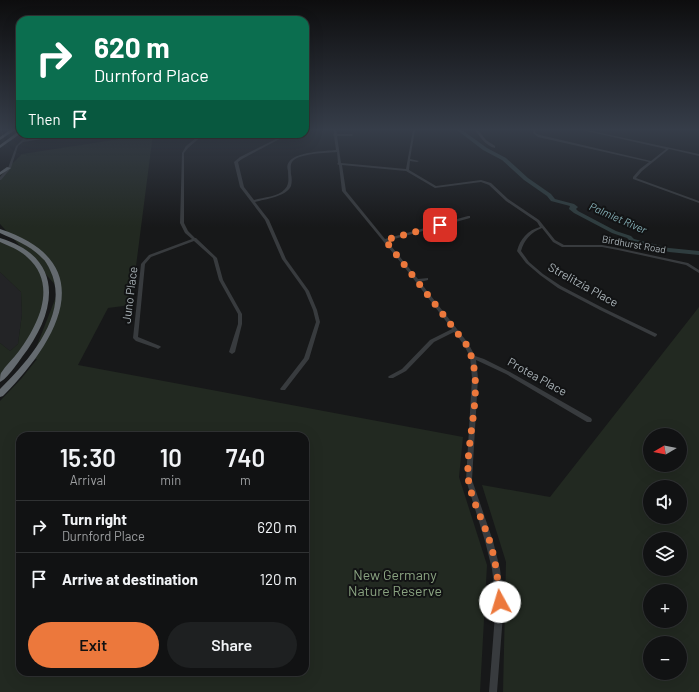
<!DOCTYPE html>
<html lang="en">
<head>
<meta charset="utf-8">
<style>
  :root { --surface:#111213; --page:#1e2021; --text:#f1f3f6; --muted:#9c9ea0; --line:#303233; --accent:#ec783c }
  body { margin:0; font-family:Barlow,sans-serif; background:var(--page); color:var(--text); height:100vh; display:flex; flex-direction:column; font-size:15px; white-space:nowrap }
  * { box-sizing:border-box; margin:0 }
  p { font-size:13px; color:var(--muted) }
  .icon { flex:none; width:22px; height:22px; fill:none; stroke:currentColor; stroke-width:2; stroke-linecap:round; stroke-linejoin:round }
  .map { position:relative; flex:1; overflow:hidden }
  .sheet { position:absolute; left:16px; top:432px; width:293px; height:244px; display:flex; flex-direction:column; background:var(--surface); border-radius:12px; box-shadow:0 4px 16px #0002,0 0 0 1px var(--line) }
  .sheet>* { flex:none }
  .banner { position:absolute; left:16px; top:16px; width:293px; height:122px; border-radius:12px; box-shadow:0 4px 16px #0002,0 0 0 1px var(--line); background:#0b6e4f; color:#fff; overflow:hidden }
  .needle { width:26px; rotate:260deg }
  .tools { position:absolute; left:643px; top:428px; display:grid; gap:8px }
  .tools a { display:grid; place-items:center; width:44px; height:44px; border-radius:50%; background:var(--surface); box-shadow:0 4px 16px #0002,0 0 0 1px var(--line); font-size:20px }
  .pin { position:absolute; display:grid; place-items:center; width:34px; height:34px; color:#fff; margin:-17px; border-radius:8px; box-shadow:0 2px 6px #0006 }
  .me { position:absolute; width:44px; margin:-22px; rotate:354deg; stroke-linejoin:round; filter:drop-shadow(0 0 3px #0008) }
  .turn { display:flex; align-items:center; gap:14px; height:84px; padding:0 12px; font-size:18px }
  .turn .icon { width:52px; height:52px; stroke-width:2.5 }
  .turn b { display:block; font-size:28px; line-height:34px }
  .then { display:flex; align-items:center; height:38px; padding:0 12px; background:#0003; gap:8px; font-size:15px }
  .eta { display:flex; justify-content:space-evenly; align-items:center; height:68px; text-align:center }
  .eta b { font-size:24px; font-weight:600; line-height:28px }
  .button { display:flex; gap:8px; margin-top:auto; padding:8px 12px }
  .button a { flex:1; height:46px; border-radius:24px; background:var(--accent); color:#111; font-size:16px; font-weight:600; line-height:46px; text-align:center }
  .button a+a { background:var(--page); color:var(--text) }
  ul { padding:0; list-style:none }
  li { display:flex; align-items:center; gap:12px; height:52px; padding:0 12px; border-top:1px solid var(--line) }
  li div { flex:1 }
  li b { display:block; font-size:15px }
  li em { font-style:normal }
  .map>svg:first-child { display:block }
</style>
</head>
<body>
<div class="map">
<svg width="699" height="692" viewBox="0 0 699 692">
  <rect width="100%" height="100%" fill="#171819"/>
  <polygon fill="#232426" points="0,272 21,292 22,314 18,344 10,351 0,343"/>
  <g fill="#222921" fill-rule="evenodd">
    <path d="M153,134L131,305L108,308L78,365L463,437L459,477L487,565L480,692H0V401L21,379L37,359L32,358L59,289L0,224V176L22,154ZM20,436H305V672H20Z"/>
    <path d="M0,242C9,246 23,250 30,257C65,293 27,349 0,378V343L10,351L18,344L22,314L21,292L0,272Z"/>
    <path d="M699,307V692H503L506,562L482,485L550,497ZM650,435H680V465H650ZM650,487H680V517H650ZM650,539H680V569H650ZM650,591H680V621H650ZM650,643H680V673H650Z"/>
  </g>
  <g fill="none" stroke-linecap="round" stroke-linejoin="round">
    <polygon fill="#2f3d3f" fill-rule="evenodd" points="457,130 462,130 487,148 506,158 528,178 551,194 555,199 574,204 578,207 576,209 578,211 616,231 631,236 634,239 669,248 699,251 699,255 669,252 630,241 627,238 612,233 574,213 569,209 570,206 551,201 547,196 524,180 502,160 483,150"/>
    <g fill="#383b3e" fill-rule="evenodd">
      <path d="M334,130H336L337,134H352L353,135L352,136H337L341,163L406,169L413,130H415L410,159L419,161L417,162L410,161L409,170L436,186L481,180L491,183L508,199L539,220L555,240L564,245H602L618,248L688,263L699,270V273L686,265L618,250L602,247H562L553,242L542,228C531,232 524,240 521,251L529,262L543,274L561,286L603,308L657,334V335L655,337L653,336L600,310L558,288L540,275L526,263L517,251C520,239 528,230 540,227L537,222L506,201L489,185L481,182L435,188L406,171L342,165L346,191L385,239L468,216H470V218L387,241L418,279L428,278V280L420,282L468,343L475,356L484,359L510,372L591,418L592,420L591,422H587L506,374L476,360L478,378L472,480L493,541L500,569L504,602L497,692H489L496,602L492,569L485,541L466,480L472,378L470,357L464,345L454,332L434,342L406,371L393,378H389L388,377L389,376L402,369L430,340L452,329L402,264L342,191L339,165L337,164L338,163L337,152C327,153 298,153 292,162C290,165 291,170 291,174C292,178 292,182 291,186C286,197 265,199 255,202L269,220L286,259L309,291L317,310L320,322L309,359L285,390H281L280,389L304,358L316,322L313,310L305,291L282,259L265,220L240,187L234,162L240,157L286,134H289L242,159L238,162L244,187L254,200C264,197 278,197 285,189C290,184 288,177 288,171C287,168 287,164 289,162C295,152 325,151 336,150L334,136L333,135L334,134Z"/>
      <path d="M475,130H478L486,140L495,146V148C486,146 480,137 475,130Z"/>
      <polygon points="534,130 536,130 535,133 540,135 651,161 666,149 582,130 587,130 699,154 699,156 669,149 642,171 636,178 699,201 699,203 633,179 633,177 640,169 649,162 538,137 533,133"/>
      <polygon points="28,134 31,134 25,140 67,134 74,134 23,142 18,146 11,168 1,180 0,180 0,177 8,168 16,146"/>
      <polygon points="201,134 204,134 188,148 184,153 184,223 188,231 195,238 196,238 197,239 217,258 223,280 242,314 242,324 235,352 232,354 229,352 238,324 238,314 219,280 213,258 194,241 151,257 145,264 138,337 160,346 161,347 158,349 156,348 136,341 133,338 141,264 149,255 192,239 185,233 180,223 182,153 186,146"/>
    </g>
    <g fill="#646a6f" fill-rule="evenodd">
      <polygon points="10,130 15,130 0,140 0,137"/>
      <polygon points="19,131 20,131 20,134 0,148 0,145"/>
      <polygon points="7,167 11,168 0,175 0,172"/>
      <path d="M0,229C104,263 57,342 3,396L0,397V389C29,361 71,313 50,270C48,266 46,261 42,258C31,246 15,240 0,233Z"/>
      <path d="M0,238C66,258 57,312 22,357C17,364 7,379 0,382C0,379 0,375 1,373C6,365 13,359 19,351C39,324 58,284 27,257C20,250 9,246 0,242Z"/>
    </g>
  </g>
  <linearGradient id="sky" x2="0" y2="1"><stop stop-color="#0d0d0e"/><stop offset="0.57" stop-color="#363d49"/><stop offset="1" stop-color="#363d49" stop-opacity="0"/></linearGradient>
  <rect width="699" height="227" fill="url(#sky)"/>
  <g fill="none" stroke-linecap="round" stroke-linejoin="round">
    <path stroke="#ec783c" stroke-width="7" stroke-dasharray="0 12.6" d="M440,225L385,240L466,344C487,382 466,434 468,476C469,494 483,521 489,539C496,560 498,581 500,602"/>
  </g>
  <g text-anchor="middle" stroke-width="4" stroke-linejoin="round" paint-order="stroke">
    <g font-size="10" fill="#aab3b8" stroke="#121314">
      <text transform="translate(634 244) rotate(10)" y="4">Birdhurst Road</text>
    </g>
    <g font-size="11" font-style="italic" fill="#82abb2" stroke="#121314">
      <text transform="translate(618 218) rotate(24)" y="4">Palmiet River</text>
    </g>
    <g font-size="12" fill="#aab3b8" stroke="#121314">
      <text transform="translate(583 285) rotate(29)" y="4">Strelitzia Place</text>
      <text transform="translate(130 295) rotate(-83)" y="4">Juno Place</text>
      <text transform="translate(537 377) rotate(29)" y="4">Protea Place</text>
    </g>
    <g font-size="14" fill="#8aa381" stroke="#121314">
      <text x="395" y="580">New Germany<tspan x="395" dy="16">Nature Reserve</tspan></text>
    </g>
  </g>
</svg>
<div class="tools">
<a><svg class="needle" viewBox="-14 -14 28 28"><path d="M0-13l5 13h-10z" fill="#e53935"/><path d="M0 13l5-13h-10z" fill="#9c9ea0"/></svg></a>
<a><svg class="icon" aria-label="sound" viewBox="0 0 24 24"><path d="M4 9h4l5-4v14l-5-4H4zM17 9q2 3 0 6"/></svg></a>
<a><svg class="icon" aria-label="layers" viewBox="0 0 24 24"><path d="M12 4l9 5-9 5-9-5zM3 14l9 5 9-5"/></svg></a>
<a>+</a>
<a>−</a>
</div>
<div class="pin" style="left:440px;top:225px;background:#d93025"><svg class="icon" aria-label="arrive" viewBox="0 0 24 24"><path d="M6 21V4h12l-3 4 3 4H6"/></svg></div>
<svg class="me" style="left:500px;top:602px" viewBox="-20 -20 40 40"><circle r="19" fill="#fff"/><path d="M0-13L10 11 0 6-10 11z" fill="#ec783c"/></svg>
<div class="banner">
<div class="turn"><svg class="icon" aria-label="right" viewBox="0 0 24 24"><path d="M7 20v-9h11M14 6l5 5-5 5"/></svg><div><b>620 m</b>Durnford Place</div></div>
<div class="then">Then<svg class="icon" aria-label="arrive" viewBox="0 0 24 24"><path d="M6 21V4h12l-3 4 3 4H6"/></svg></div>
</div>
<section class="sheet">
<div class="eta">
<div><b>15:30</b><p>Arrival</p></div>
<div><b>10</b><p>min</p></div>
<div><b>740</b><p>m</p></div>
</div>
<ul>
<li><svg class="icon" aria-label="right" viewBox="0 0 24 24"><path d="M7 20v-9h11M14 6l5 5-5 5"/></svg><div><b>Turn right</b><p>Durnford Place</p></div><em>620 m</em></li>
<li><svg class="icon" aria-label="arrive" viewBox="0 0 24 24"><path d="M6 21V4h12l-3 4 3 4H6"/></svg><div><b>Arrive at destination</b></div><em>120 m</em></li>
</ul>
<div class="button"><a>Exit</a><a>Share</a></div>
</section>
</div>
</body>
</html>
